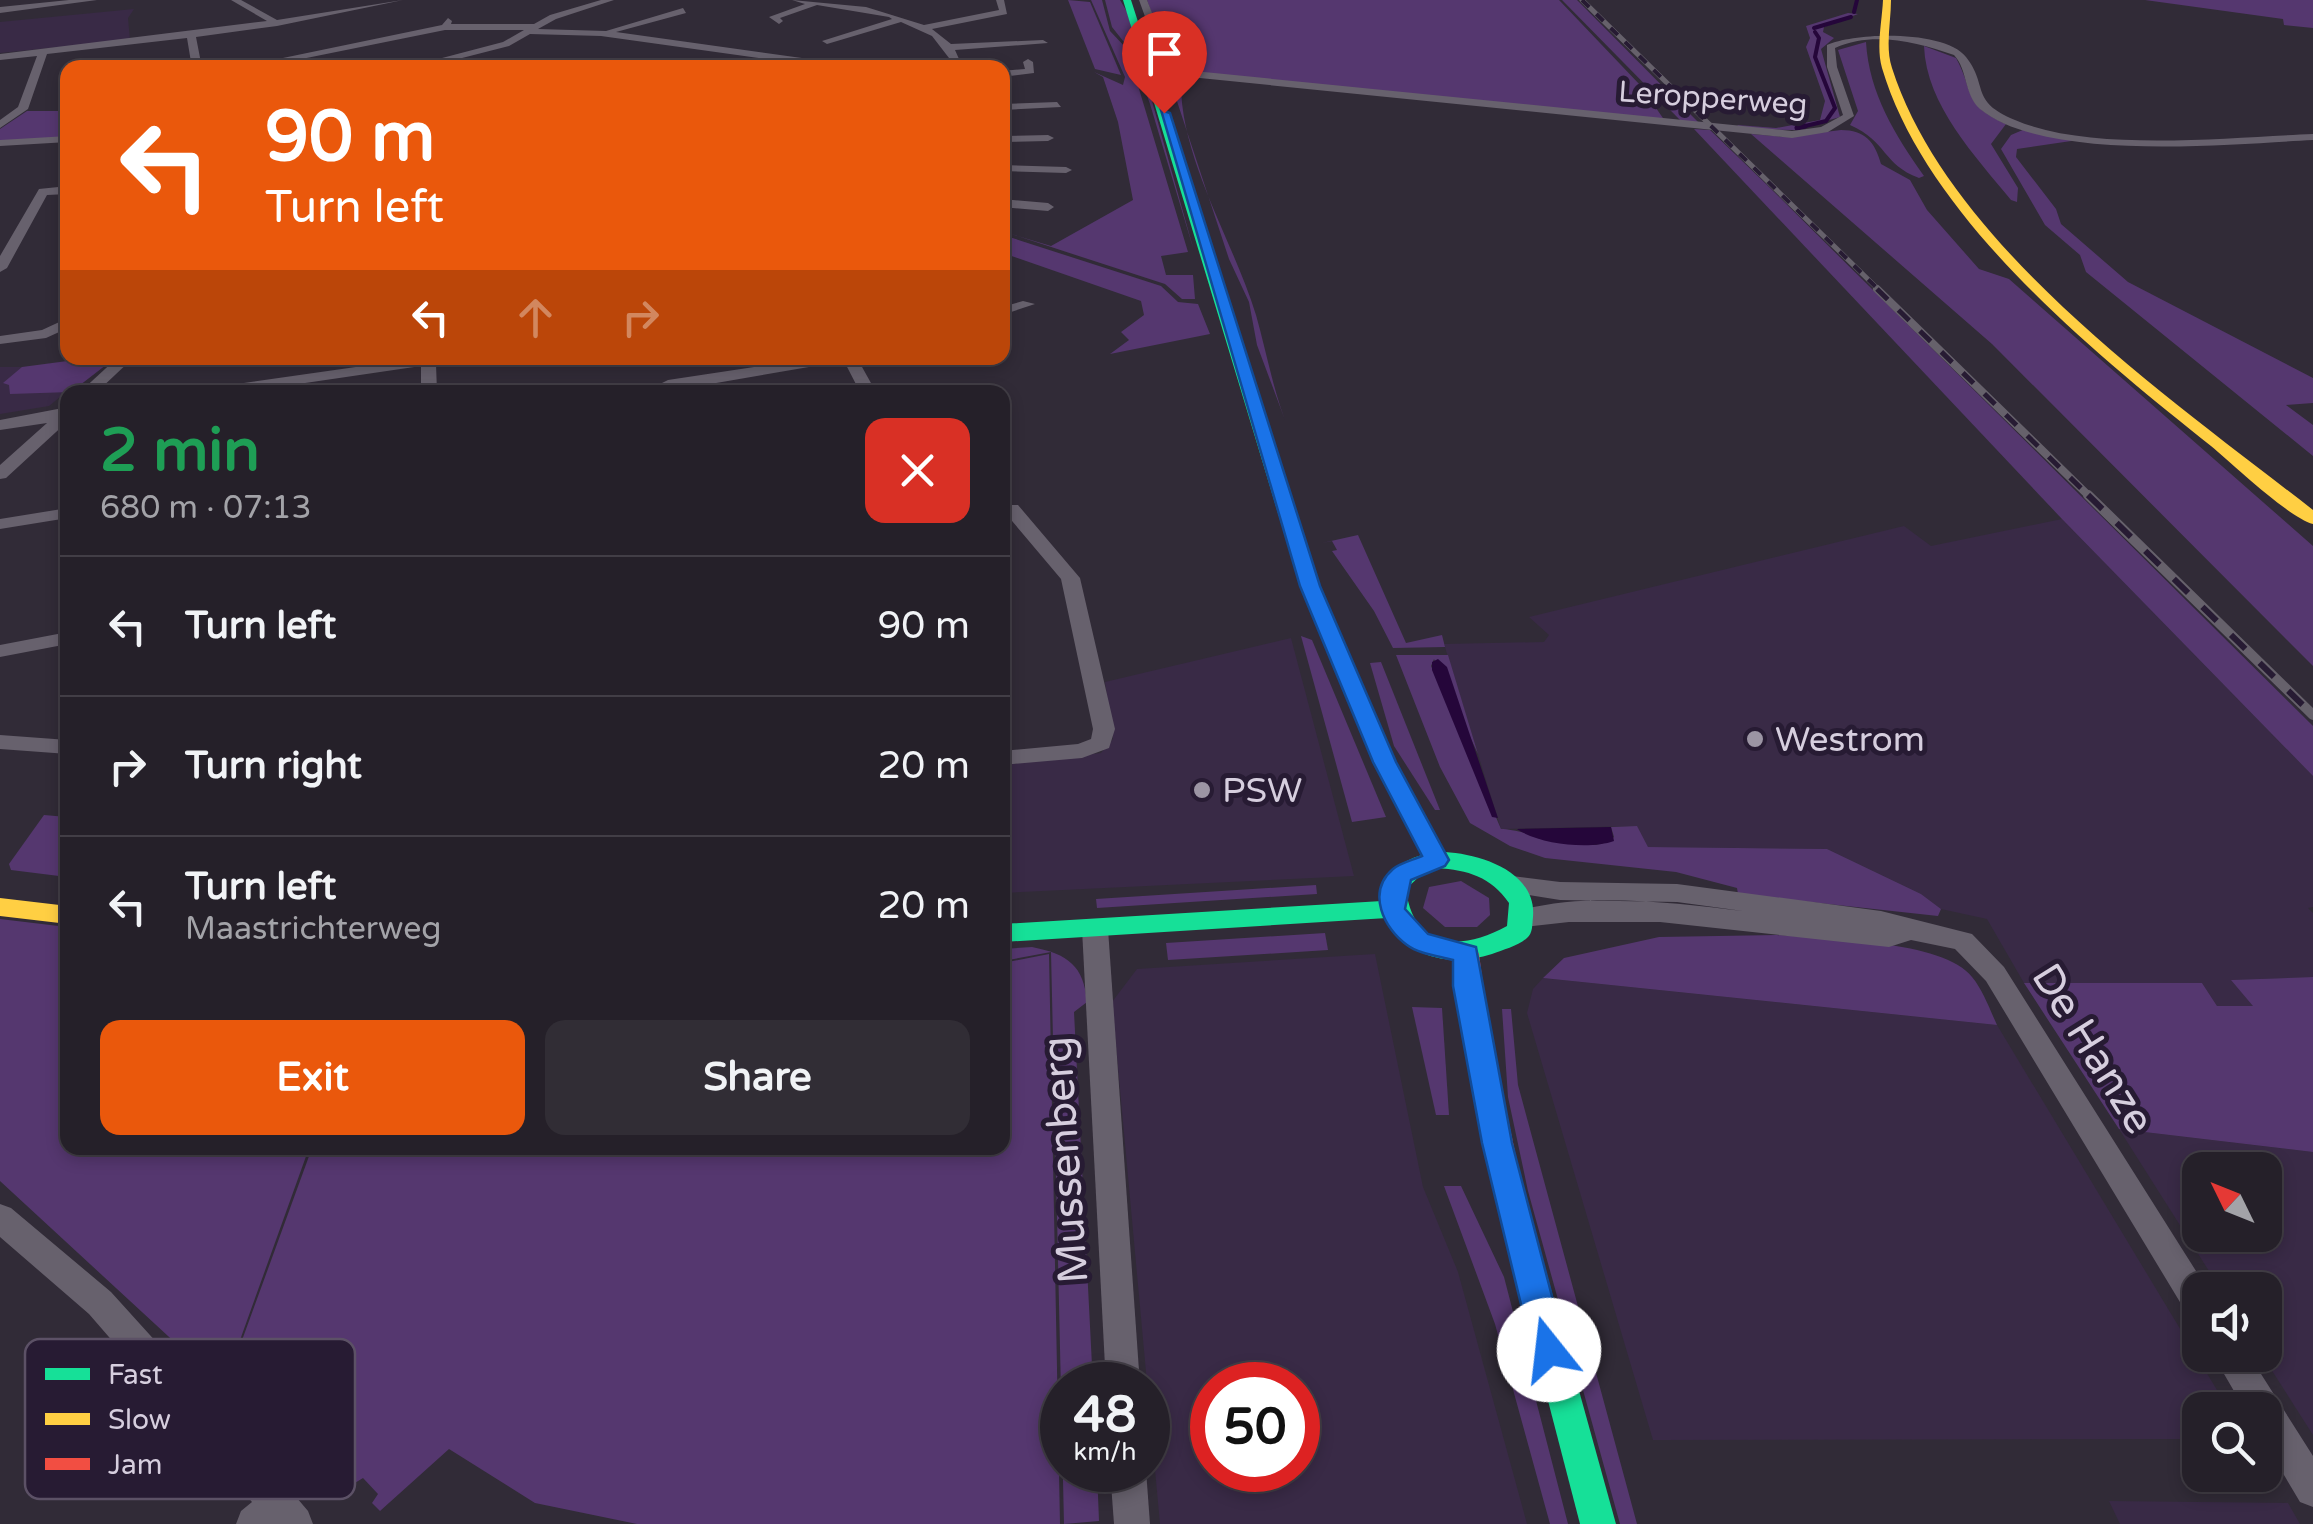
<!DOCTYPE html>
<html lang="en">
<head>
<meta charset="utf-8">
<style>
  :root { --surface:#252029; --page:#312d35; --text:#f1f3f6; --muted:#a3a3a8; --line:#423e46; --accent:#ea580c }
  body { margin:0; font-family:"Varela Round",sans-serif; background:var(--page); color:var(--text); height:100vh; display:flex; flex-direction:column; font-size:38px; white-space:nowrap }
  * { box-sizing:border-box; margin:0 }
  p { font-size:32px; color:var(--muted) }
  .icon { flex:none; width:55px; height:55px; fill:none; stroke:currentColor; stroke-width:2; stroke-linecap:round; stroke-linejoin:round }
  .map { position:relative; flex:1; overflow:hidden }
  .drawer { position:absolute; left:60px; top:385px; width:950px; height:770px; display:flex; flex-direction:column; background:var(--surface); border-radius:20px; box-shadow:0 5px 15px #0003,0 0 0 2px var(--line) }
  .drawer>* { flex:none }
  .banner { position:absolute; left:60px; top:60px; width:950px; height:305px; border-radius:20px; box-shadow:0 5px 15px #0003,0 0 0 2px var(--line); background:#ea580c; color:#fff; overflow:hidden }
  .needle { width:65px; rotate:313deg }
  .tools { position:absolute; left:2182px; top:1152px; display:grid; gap:20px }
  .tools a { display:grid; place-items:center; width:100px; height:100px; border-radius:20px; background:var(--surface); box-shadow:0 5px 15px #0003,0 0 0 2px var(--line); font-size:50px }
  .speed { position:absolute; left:1040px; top:1362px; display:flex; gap:20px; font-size:50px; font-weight:700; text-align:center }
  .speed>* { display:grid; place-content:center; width:130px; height:130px; border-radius:50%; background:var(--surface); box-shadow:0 5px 15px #0003,0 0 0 2px var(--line); line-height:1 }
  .speed small { font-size:25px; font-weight:400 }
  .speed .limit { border:15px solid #d22; background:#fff; color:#111 }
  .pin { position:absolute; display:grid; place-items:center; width:85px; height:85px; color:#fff; margin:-102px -42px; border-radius:50% 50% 50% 0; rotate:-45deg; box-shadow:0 0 10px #0007 }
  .pin .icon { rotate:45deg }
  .me { position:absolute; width:110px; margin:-55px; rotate:344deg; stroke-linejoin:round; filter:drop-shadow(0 0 8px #0008) }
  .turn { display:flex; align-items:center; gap:35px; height:210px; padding:0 40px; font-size:45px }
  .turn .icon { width:130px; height:130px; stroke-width:2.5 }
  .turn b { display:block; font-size:70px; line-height:85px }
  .lanes { display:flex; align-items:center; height:95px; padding:0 40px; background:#0003; justify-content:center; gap:50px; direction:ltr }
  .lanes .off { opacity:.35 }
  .round { display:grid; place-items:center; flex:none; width:105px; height:105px; border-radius:20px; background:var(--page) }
  .headline { display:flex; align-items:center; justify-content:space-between; height:170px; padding:0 40px }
  h1 { font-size:60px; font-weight:800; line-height:75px; color:#1e9e55 }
  .cta { display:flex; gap:20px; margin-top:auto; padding:20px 40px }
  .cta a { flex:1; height:115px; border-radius:20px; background:var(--accent); color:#fff; font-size:40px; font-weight:800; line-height:115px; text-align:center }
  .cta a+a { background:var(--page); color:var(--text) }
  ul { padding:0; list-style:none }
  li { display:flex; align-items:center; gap:30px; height:140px; padding:0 40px; border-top:2px solid var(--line) }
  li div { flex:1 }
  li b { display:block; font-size:38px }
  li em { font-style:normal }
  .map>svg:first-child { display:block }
</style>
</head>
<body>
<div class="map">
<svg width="2313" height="1524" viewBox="0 0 2313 1524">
  <rect width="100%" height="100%" fill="#312b37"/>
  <g fill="#392a46" fill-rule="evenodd">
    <polygon points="134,9 128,18 130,40 0,53 0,22"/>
    <polygon points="0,367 24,367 66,392 49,406 0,414"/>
    <polygon points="2062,519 2313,776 2313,907 2308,908 2313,913 2313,977 2232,980 2254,1006 2217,1006 2202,983 2024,983 1987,919 1941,909 1921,894 1827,849 1648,847 1636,826 1501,829 1444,644 1544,642 1549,635 1529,617 1904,526 1931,546"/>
    <polygon points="1291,638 1354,876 1003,893 1003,765 1101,753 1113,739 1105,682"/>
    <path d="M1375,954L1423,1187L1458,1272L1527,1524H1160L1112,1002L1137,969ZM1212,1385H1298V1470H1212Z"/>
    <polygon points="1543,978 1997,1025 2229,1410 2200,1410 2200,1439 1653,1440 1527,1013 1533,989"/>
    <path d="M2119,1129L2313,1152V1435L2262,1355L2265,1290H2221ZM2265,1170V1235H2200V1170Z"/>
    <polygon points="2109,1501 2288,1503 2300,1524 2120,1524"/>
  </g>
  <g fill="#55376f">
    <polygon points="1068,0 1090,2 1121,75 1095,69"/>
    <polygon points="1091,0 1102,0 1110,31 1127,49 1188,252 1161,256 1166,275 1193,275 1195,299 1182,299 1165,284 1011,234 1051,246 1133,200 1118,122 1103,77 1094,72 1123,85 1125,77"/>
    <polygon points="1105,0 1120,0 1127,12 1194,251 1150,104 1131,51 1112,27"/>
    <polygon points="1147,0 1559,0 1661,107 1656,108 1665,121 1180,71 1171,68"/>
    <polygon points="1562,0 1577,0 1702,126 1680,120"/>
    <polygon points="2145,0 2313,0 2313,28 2284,25 2283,19"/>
    <polygon points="1848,13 1858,14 1824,27 1823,32 1834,38 1821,49 1840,117 1794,130 1742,129 1737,125 1776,128 1820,120 1825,101 1806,47 1810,38 1806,26"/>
    <path d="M1866,42C1869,93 1895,135 1924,176L1919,178C1882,164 1888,142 1850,125L1858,111L1838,50Z"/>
    <path d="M1924,46L1956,58C1975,93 1962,104 2006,124L1991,144L2018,188L2017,202L2011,200C1976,157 1926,105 1924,46Z"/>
    <path d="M1175,76H1201L1181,79C1179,157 1233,240 1256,315C1266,350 1272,385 1285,420L1257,345L1249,302L1229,259L1170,80Z"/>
    <polygon points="27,111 67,111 67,137 0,141 0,129"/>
    <polygon points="1694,129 1710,130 1763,181 2313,726 2313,776 2062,519"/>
    <polygon points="2025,129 2078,140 2017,149 2016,157 2056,209 2061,224 2128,282 2313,378 2313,403 2286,405 2313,425 2313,456 2086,272 2080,255 2045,225 2001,149 2011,135"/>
    <path d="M1841,130C1865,130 1875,142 1881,164L1910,180L1927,210L1979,269L2009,279L2313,546V666L1992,344L1751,134L1785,137Z"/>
    <polygon points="1003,235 1161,286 1178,302 1198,304 1210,334 1110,354 1129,340 1121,332 1144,315 1141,301 1003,253"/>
    <polygon points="90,358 115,358 71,392 10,394 9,385 3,383 22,367"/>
    <polygon points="1358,535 1406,643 1442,635 1445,647 1393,648 1374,611 1332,551 1337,550 1332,541 1322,543"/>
    <polygon points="1301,636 1312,640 1386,817 1352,822"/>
    <path d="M1396,655H1448L1478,754L1434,659L1431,666L1501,829C1527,829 1592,859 1614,837L1611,827L1637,826L1648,847L1827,849L1921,894L1941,909L1938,916L1745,895L1738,894L1737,888L1676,872L1545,858L1510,846L1470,823L1440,767Z"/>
    <polygon points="1381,662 1440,810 1435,810 1394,746 1370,663"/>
    <polygon points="44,815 67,817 67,877 11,870 9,864"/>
    <polygon points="1461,881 1489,898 1490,915 1477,927 1445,927 1423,908 1429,887"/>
    <polygon points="1316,885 1317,894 1097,908 1096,899"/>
    <polygon points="0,919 67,927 68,1148 309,1148 226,1379 325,1486 348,1479 327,1483 229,1376 312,1148 1002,1148 1003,963 1049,954 1060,1524 637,1524 535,1503 449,1449 380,1511 372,1503 378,1494 363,1478 340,1492 308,1491 203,1371 206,1360 193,1347 181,1348 0,1181"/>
    <polygon points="1325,933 1328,950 1168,960 1166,943"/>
    <path d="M1777,935C1822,939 1944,940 1972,977C1983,990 1990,1010 1997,1025L1543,978L1564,958L1659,937Z"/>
    <path d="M1032,947C1068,954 1084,966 1087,1002L1074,1012L1093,1385H1062V1470H1097L1099,1521L1064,1524L1051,952L1003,961V949Z"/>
    <polygon points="2313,977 2313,1152 2119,1129 2024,983 2202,983 2217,1006 2253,1006 2231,980"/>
    <polygon points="1412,1007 1442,1008 1449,1115 1436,1115"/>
    <polygon points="1502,1009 1511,1009 1518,1085 1637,1524 1620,1524 1528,1191 1508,1097"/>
    <polygon points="1444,1186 1461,1186 1504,1277 1568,1524 1550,1524 1495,1324"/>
  </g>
  <g fill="#25063a">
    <polygon points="1438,659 1447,667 1498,818 1492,817 1432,670 1432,662"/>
    <path d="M1611,827L1614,841C1589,850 1538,844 1517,829Z"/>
  </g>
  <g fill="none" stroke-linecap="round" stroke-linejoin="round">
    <g stroke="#25063a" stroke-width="4">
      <polyline points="1854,12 1857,0"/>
      <polyline points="1814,28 1851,17"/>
      <polyline points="1797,128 1826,121 1835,108 1815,57 1819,38 1815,32"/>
    </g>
    <polyline stroke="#25063a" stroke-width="5" points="1797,128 1805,126"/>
    <g fill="#67616d" fill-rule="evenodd">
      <polygon points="69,0 97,0 0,13 0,7"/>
      <polygon points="231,0 241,0 277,20 403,0 277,26 196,37 202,68 192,68 187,38 47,54 28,109 0,128 0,120 18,107 37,56 0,60 0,54 267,21"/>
      <polygon points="601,0 614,0 556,19 538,29 606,31 683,8 686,13 616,32 809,59 949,58 932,36 901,22 827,44 822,41 892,19 889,17 817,5 780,18 783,21 779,24 769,17 805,4 792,0 866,7 924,25 999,10 996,0 1004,0 1007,14 932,29 951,44 1043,40 1048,43 955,50 963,68 953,68 951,64 809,65 601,36 530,34 509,46 423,68 404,68 503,42 524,30 445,30 257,68 235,68 442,25 448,18 452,21 451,24 534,24 550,15"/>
      <path d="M1139,0H1147L1174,69L1792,131L1821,127L1843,115L1827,67V45C1856,32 1945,30 1966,57C1989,86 1969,101 2015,120C2092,153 2229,137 2313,134V140C2231,144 2046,163 1980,109C1964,95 1968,70 1954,55C1916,42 1873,31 1835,48L1837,67L1854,116L1828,132L1792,138L1170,75L1165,72Z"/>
      <polygon points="1028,59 1033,62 1034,73 1002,77 1002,71 1025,69 1023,62"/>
      <polygon points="1057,102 1061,107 1002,110 1002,104"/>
      <polygon points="68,136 68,142 0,146 0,140"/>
      <polygon points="1002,136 1048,135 1054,138 1048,141 1002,142"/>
      <polygon points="1002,165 1066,167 1072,170 1066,173 1002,171"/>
      <polygon points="68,186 68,194 47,195 7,268 0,272 0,256 39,189"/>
      <polygon points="1002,199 1048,203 1054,207 1048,211 1002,207"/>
      <polygon points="1023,301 1035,304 1002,315 1002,307"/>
      <polygon points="68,318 68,328 46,338 0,344 0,336 42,330"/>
      <polygon points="117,358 133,358 97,392 80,392"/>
      <polygon points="419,358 455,358 436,364 437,392 421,392 421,366 244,392 208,392 216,387"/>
      <polygon points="813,358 857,358 876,392 860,392 844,361 664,392 644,392 668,380"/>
      <polygon points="68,407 68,421 6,478 0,479 0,465 47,423 0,430 0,420"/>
      <polygon points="1002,505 1018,505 1080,578 1115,729 1109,748 1082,758 1002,765 1002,751 1078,744 1091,739 1093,729 1061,579 1007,515 1002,515"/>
      <polygon points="68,508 68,518 0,529 0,519"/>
      <polygon points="68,632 68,644 0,657 0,645"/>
      <polygon points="0,735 68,740 68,754 0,749"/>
      <path d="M1512,876L1560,882L1677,884L1881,911L1972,934L2004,967L2208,1290H2200V1321L2189,1317L1986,981L1955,949L1911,940L1889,947L1660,922H1569L1524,927L1515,924L1511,918L1515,912C1582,891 1674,903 1743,911L1677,902L1560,900L1503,891L1500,885L1503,879Z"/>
      <polygon points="1095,920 1104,922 1108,929 1140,1385 1106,1385 1082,929 1086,922"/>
      <polygon points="0,1204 11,1208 111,1292 291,1491 308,1511 313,1524 236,1524 241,1511 252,1502 89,1314 0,1237"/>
      <polygon points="2213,1355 2249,1355 2313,1456 2313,1507 2300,1502 2265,1443 2265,1410 2245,1410"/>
      <polygon points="1110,1470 1146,1470 1150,1524 1114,1524"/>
    </g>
    <g fill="#16e098" fill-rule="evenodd">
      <path d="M1123,0H1131L1320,586L1396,762L1445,852C1481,854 1537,872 1533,917C1532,925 1533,933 1527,938C1518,946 1503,950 1492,954C1451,967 1407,959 1387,918L1002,942V924L1382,901C1380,877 1400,861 1422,855L1374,762L1300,586ZM1437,868C1468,870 1491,877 1509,903L1507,926C1460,952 1413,949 1406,889L1424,872Z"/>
      <polygon points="1507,1172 1518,1176 1522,1185 1616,1524 1580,1524 1492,1185 1496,1176"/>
    </g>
    <g fill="#ffcf43" fill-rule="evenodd">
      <path d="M1883,0H1891C1891,22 1885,47 1892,68C1949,246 2171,399 2313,510V524C2288,517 2234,465 2211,446C2094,353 1926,217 1882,68C1876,47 1882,22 1883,0Z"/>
      <polygon points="0,898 68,906 68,924 0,916"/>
    </g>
    <polygon fill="#f24e42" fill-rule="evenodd" points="1466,944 1475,947 1479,954 1489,1029 1522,1185 1518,1194 1507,1198 1496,1194 1492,1185 1461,1029 1453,954 1457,947"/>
    <defs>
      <polyline id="rail-far2" points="1582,0 1880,291"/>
      <polyline id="rail-far1" points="1877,289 2091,498"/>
      <polyline id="rail" points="2088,495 2313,715"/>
    </defs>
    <use href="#rail-far2" stroke="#66616b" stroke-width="5"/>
    <use href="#rail-far1" stroke="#66616b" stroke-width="8"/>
    <use href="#rail" stroke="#66616b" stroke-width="10"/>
    <use href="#rail-far2" stroke="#271b33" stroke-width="4" stroke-dasharray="10" stroke-linecap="butt"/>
    <use href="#rail-far1" stroke="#271b33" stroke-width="5" stroke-dasharray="15" stroke-linecap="butt"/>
    <use href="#rail" stroke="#271b33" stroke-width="6" stroke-dasharray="20" stroke-linecap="butt"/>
  </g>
  <path fill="#1a73e8" stroke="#114b97" stroke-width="2.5" d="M1161,110L1170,113L1320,586L1396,762L1449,860L1445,866L1411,880L1405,909L1428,934L1476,947L1512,1143L1566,1350L1561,1362L1549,1366L1537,1362L1532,1350L1482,1143L1453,986V960C1439,956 1419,954 1407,945C1384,929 1366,892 1393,869C1400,863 1413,860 1422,856L1373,762L1300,586Z"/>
  <g fill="#9c95a4" stroke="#271b33" stroke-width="4">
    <circle cx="1755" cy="739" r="10"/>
    <circle cx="1202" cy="790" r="10"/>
  </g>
  <g text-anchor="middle" stroke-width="10" stroke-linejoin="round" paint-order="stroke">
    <g font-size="30" fill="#d6cede" stroke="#271b33">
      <text transform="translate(1713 98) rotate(4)" y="10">Leropperweg</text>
    </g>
    <g font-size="35" fill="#d6cede" stroke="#271b33" text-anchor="start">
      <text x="1775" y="751">Westrom</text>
      <text x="1222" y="802">PSW</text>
    </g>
    <g font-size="42" fill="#d6cede" stroke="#271b33">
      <text transform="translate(2094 1048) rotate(58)" y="15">De Hanze</text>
      <text transform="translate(1064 1160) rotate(-94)" y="15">Mussenberg</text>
    </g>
  </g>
  <rect x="25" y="1339" width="330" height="160" rx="15" fill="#271b33" stroke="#5c5166" stroke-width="2.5"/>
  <rect x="45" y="1368" width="45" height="12" fill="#16e098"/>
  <rect x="45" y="1413" width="45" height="12" fill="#ffcf43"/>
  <rect x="45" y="1458" width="45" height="12" fill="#f24e42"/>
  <g font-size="28" fill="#d6cede">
    <text x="108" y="1384">Fast</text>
    <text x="108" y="1429">Slow</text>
    <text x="108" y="1474">Jam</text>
  </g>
</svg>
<div class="tools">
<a><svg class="needle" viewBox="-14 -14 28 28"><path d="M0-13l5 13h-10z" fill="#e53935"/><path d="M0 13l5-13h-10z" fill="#a3a3a8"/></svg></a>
<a><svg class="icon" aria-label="sound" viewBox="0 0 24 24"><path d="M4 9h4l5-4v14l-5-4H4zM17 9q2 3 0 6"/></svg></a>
<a><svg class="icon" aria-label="search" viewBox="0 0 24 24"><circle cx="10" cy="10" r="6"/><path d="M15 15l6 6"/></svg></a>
</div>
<div class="speed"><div>48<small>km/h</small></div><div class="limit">50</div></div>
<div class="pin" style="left:1164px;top:113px;background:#d93025"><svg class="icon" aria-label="arrive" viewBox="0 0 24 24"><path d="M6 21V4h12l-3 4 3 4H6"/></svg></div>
<svg class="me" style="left:1549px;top:1350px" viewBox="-20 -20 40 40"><circle r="19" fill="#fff"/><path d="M0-13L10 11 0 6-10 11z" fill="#1a73e8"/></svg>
<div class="banner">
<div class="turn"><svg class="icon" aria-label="left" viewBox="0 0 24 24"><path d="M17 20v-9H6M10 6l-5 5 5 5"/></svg><div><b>90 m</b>Turn left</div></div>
<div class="lanes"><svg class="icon" aria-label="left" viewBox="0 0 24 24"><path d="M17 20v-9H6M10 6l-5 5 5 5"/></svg><svg class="icon off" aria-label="ahead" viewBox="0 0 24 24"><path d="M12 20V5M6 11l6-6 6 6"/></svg><svg class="icon off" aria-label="right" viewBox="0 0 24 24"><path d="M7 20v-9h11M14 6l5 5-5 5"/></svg></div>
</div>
<section class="drawer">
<div class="headline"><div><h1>2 min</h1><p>680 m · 07:13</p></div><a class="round" style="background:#d93025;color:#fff"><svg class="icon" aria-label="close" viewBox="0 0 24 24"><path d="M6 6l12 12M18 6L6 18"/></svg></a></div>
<ul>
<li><svg class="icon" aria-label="left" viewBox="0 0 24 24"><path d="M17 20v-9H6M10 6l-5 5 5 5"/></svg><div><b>Turn left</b></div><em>90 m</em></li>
<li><svg class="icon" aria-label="right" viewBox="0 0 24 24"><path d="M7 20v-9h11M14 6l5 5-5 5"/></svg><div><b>Turn right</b></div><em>20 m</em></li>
<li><svg class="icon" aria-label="left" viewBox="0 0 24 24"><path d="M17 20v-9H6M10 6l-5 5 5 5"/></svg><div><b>Turn left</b><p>Maastrichterweg</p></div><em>20 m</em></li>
</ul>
<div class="cta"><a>Exit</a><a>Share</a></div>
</section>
</div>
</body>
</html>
